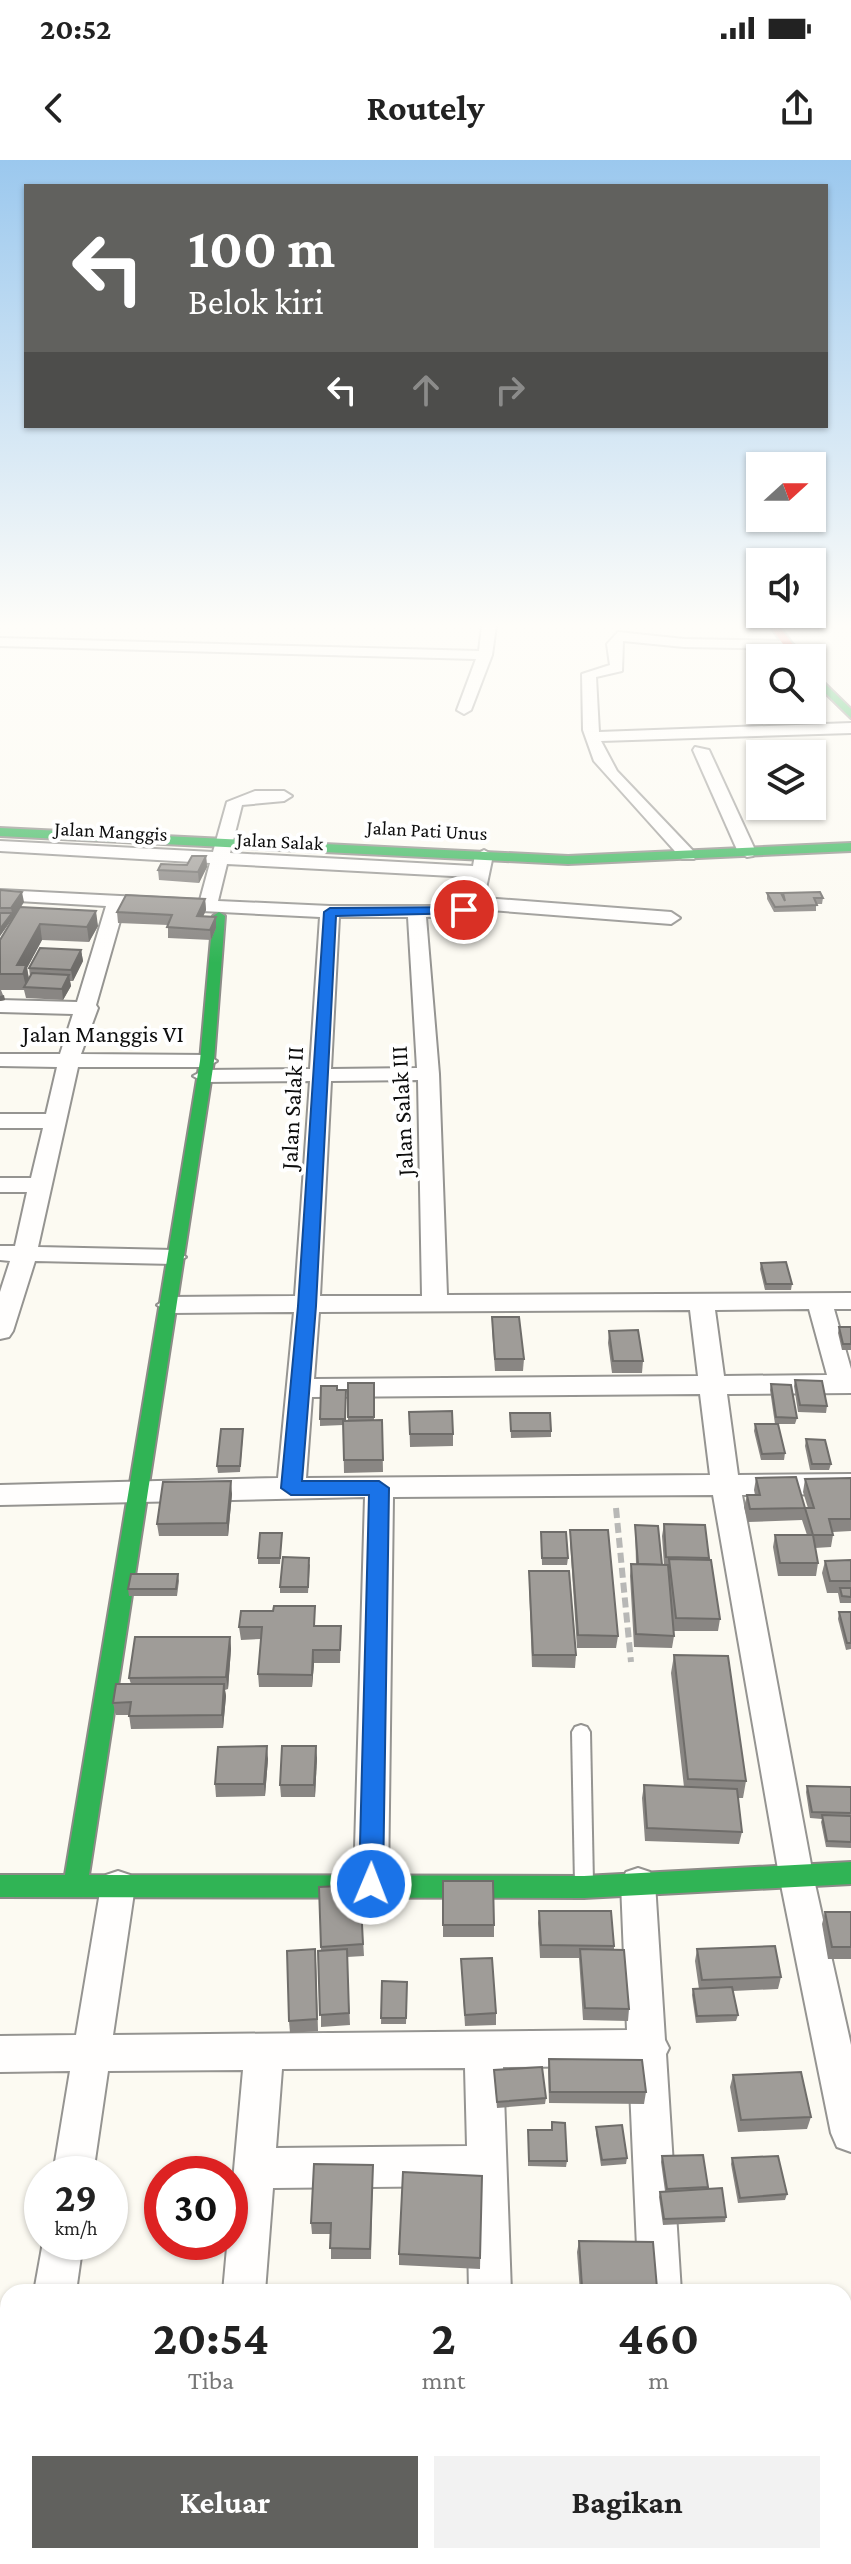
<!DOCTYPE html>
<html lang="id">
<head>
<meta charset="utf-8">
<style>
  :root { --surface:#fff; --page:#f2f2f2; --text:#222; --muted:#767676; --accent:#61615e }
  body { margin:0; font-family:"Crimson Pro",serif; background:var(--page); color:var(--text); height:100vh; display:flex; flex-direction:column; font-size:30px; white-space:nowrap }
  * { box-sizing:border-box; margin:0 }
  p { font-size:26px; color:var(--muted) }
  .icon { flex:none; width:44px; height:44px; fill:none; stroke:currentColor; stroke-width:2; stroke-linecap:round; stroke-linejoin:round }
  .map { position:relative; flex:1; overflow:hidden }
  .drawer { position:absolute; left:0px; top:2124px; width:852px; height:280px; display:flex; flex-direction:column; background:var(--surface); border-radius:24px 24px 0 0; box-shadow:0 2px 6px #0004 }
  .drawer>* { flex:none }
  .banner { position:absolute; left:24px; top:24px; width:804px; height:244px; border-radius:0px; box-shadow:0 2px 6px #0004; background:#61615e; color:#fff; overflow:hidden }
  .needle { width:52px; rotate:69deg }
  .tools { position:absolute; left:746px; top:292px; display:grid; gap:16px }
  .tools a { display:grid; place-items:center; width:80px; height:80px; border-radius:0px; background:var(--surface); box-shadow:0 2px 6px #0004; font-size:40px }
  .speed { position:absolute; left:24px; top:1996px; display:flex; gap:16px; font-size:40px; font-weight:700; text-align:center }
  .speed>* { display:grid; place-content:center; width:104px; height:104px; border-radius:50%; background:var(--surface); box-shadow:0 2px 6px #0004; line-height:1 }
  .speed small { font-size:20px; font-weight:400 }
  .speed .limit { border:12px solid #d22; background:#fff; color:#111 }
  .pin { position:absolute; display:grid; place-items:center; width:68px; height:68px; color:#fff; margin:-34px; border:4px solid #fff; border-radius:50%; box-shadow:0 2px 8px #0007 }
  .me { position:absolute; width:88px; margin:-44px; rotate:1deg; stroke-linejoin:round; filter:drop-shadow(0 0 6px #0008) }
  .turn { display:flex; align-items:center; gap:28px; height:168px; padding:0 32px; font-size:36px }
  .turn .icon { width:104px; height:104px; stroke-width:2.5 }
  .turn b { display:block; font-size:56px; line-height:68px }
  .lanes { display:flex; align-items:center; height:76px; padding:0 32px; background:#0003; justify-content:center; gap:40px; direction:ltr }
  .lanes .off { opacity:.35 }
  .eta { display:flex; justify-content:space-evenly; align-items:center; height:136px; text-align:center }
  .eta b { font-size:48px; font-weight:700; line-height:56px }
  .action { display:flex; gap:16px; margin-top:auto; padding:16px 32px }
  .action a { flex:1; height:92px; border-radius:0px; background:var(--accent); color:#fff; font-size:32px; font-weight:700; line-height:92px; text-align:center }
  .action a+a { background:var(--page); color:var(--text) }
  .status { display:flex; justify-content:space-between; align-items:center; height:56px; padding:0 40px; background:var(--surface); direction:ltr }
  .status svg { height:22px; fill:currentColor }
  header { display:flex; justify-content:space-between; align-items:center; height:104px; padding:0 32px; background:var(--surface); font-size:36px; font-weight:700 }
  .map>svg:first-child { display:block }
</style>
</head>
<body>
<div class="status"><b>20:52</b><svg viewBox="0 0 49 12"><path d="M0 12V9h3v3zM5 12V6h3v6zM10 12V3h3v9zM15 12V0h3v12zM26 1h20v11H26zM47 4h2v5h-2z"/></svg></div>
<header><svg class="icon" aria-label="back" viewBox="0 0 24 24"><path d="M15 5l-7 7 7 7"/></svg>Routely<svg class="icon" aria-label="share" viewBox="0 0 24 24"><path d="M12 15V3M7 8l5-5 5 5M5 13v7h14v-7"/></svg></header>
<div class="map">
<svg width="851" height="2404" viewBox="0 0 851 2404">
  <rect width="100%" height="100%" fill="#fcfaf2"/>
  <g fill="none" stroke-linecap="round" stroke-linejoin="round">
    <polyline stroke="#c9e7f6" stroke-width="13" points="760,2404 784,2399 851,2397"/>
    <defs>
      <polygon id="lane" points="581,1565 587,1567 590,1572 593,1723 591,1729 584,1731 577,1729 575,1723 572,1572 575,1567"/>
      <g id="street">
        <polygon points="482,466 496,466 492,495 471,550 464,554 457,550 476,499 0,486 0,478 479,491"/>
        <polygon points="618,472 684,479 787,481 794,485 787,489 684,487 623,481 622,511 596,517 599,572 851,563 851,573 601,581 617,611 697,695 694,699 682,699 594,601 583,570 582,514 610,505 607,484"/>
        <polygon points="695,587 709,590 756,692 753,696 747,697 738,692 693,590"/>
        <path d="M255,631H284L292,636L284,641L242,645L230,693L473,706L475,695L484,690L493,695L484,738L671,752L680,758L671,764L477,749L458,756L426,757L439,914L447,1135L851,1133V1149H834L851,1209V1233L727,1234L738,1315L851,1314V1334L742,1335L813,1715L851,1885V1992L837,1987L831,1973L779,1715L713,1335L393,1337L388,1724L383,1735L371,1739L359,1735L354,1724L365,1337L0,1345V1325L278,1318L294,1152L170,1153L157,1145L170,1137L295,1136L310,921L204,922L193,916L204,910L310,909L320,757L124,747L96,845L98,848L81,894L207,895L217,901L207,907H78L38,1087L174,1090L186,1097L174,1104L35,1101L13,1171L9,1177L0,1179V1132L10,1101L0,1100V1086H15L27,1032H0V1018H31L43,968H0V954H46L57,907L0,906V894H60L73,854L0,852V840L77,842L106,746L0,740V730L200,740L210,703L0,691V681L213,692L227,642ZM227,704L471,717L466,740L455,746H330L218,741ZM339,757H408L417,908L331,909ZM418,920L422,1136H320L331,921ZM809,1149L827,1215L724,1216L715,1150ZM690,1150L698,1216L314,1219L319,1152ZM700,1234L710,1315L306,1318L312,1237Z"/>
        <path d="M638,1708L650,1712L655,1723L665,1880L669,1888L666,1894L681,2132H639L629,1906L503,1907L511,2132H469L467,2026L273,2028L265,2132H223L243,1910L108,1911L93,2014H53L70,1911L0,1912V1876L76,1875L101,1726L106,1715L118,1711L130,1715L135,1726L113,1875L627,1870L621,1723L626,1712ZM465,1908L467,1986L276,1988L282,1909Z"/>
        <polygon points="43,2082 83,2082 76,2132 34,2132"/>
        <rect x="844" y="2219" width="7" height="44"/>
        <polygon points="8,2328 8,2379 0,2382 0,2332"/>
      </g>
      <g id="fast">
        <polygon points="812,511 851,549 851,558 812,520"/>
        <polygon points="0,668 568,696 851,683 851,691 568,704 0,676"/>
        <polygon points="219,752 225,756 214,901 89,1715 584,1716 851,1702 851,1724 584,1738 0,1737 0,1715 65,1715 200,901 213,756"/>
      </g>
      <polygon id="jam" points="770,466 779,466 803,498 793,498"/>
    </defs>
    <use href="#lane" stroke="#959491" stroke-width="4"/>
    <use href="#street" stroke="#959491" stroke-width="4"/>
    <use href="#fast" stroke="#8c8b87" stroke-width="4"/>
    <use href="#jam" stroke="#8c8b87" stroke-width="4"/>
    <polyline stroke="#b8b8b6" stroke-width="6" stroke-dasharray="10 5" stroke-linecap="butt" points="616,1348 631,1502"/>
    <use href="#lane" fill="#fffefd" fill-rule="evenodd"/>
    <use href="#street" fill="#fffefd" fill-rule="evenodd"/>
    <use href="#fast" fill="#30b455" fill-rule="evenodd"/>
    <use href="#jam" fill="#e5322d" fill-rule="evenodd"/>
  </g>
  <g fill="#898683">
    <polygon points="206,696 207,707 199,723 159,720 158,710 187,705"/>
    <polygon points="0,730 24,742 21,747 98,766 89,782 42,780 27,808 29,818 30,816 29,808 81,790 83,801 73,821 70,821 71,826 63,840 26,838 24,830 1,830 5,840 0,841 0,780 15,755 0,776"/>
    <polygon points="767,733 783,736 783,733 823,738 822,744 816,744 816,751 774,752 767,739"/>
    <polygon points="205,739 206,750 203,757 216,768 211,780 168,778 168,765 118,763 117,752"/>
    <polygon points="761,1103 792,1124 791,1130 765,1130 760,1109"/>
    <polygon points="492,1157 524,1199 523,1211 495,1211 492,1169"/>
    <polygon points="839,1167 851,1167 851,1190 842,1190 838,1173"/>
    <polygon points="609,1171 643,1201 642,1213 612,1213 608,1183"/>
    <polygon points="795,1220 827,1246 826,1253 798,1252 794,1226"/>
    <polygon points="348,1223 374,1223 374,1260 382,1260 383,1312 344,1313 343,1265 320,1266 320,1259 337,1230 346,1230 346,1261 348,1261"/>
    <polygon points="771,1224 797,1258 795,1264 775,1264 770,1230"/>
    <polygon points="409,1252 453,1274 453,1286 410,1287"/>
    <polygon points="510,1253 551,1271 551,1277 511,1278"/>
    <polygon points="755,1264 785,1293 784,1300 761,1300 754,1271"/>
    <polygon points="243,1275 240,1312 218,1313 217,1306"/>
    <polygon points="806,1279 831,1304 829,1310 810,1310 805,1286"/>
    <polygon points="756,1318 805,1348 808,1348 803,1332 805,1319 851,1318 851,1371 833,1372 833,1375 831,1387 815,1388 818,1403 816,1416 778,1416 773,1387 775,1375 807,1375 802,1360 748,1362 744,1347 747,1335 755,1335 754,1330"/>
    <polygon points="232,1334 228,1376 159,1376 157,1364"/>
    <polygon points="664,1364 709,1398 720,1459 718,1471 674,1471 671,1446 674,1476 672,1488 634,1487 630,1416 631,1404 636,1404 635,1365 662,1405 664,1405 662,1376"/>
    <polygon points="570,1370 618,1476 616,1488 577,1488 570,1382"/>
    <polygon points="541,1372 568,1398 567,1405 542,1405"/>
    <polygon points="282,1373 280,1404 258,1404 258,1398"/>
    <polygon points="851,1400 851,1443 840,1443 838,1433 827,1433 822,1413 825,1401"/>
    <polygon points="310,1404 308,1433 280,1433 280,1427"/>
    <polygon points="529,1411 576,1495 575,1508 532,1507 529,1423"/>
    <polygon points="178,1414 179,1421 177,1436 129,1436 128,1429"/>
    <polygon points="839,1452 851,1452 851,1489 846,1490 838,1459"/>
    <polygon points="315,1459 315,1466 341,1466 340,1503 314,1503 312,1527 259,1527 258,1514 261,1479 241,1480 239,1467"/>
    <polygon points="230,1477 231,1489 228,1529 225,1530 226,1536 223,1568 131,1569 129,1555 116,1555 113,1543 131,1524 129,1518"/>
    <polygon points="674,1495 746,1621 743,1638 738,1638 742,1672 739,1684 645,1681 642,1638 644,1625 684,1627 671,1513"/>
    <polygon points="317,1598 315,1637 281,1637 280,1625"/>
    <polygon points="268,1599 265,1636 216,1637 215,1624"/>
    <polygon points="807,1626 851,1627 851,1688 826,1687 821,1662 822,1659 810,1658 806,1632"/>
    <polygon points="443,1721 494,1765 494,1777 443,1777"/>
    <polygon points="360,1725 364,1796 347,1797 350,1865 321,1867 321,1791 319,1727"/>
    <polygon points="539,1751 614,1786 614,1789 629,1849 628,1861 583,1860 579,1798 540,1798 538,1763"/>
    <polygon points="825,1752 851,1752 851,1799 828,1799 822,1764"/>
    <polygon points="697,1789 781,1817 778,1829 733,1831 738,1855 736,1861 696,1863 692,1835 693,1829 699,1829 695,1801"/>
    <polygon points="461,1799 496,1853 496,1865 465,1866"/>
    <polygon points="316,1801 318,1871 290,1873 289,1861"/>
    <polygon points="382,1821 407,1822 406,1864 381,1864"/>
    <polygon points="549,1899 646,1932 644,1944 549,1943 548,1911"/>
    <polygon points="494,1910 546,1938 545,1944 497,1948"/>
    <polygon points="733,1915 811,1957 807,1969 738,1972 730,1927"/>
    <polygon points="596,1967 627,1998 626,2004 601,2006 596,1973"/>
    <polygon points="528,1970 551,1970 567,2001 566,2007 528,2006"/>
    <polygon points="662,1996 708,2027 707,2029 726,2057 725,2062 663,2065 659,2037 660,2032 665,2031 661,2002"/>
    <polygon points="732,1998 787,2034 785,2040 738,2043 731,2004"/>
    <polygon points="373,2005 371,2099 331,2099 331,2074 312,2074 311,2063"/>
    <polygon points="482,2016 480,2109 399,2105 399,2094"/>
    <polygon points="579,2081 657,2128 656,2132 580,2132 577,2092"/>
  </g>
  <g fill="#6f6d6a">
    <polygon points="206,696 207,707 199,723 198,712"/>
    <polygon points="22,732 24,742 0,776 0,769 12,753 11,748"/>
    <polygon points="205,739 206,750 198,767 197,756"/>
    <polygon points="96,751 98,766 89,782 87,767"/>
    <polygon points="216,757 216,768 211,780 210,770"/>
    <polygon points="40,764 42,780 27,808 29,821 26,827 23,814 17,805"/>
    <polygon points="81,790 83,801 73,821 71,810"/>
    <polygon points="69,815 71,826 63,840 62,829"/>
    <polygon points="4,835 5,840 0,841 0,836"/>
    <polygon points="231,1321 232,1334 228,1376 227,1363"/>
    <polygon points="230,1477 231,1489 228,1529 226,1517"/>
    <polygon points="313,1490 314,1503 312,1527 312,1515"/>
    <polygon points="224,1524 226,1536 223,1568 222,1555"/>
    <polygon points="267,1586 268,1599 265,1636 264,1624"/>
    <polygon points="316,1586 317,1598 315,1637 314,1625"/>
  </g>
  <g fill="#9f9c98" stroke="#6f6d6a" stroke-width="2">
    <polygon points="192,696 206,696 198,712 158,710 161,704 187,705"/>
    <polygon points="0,730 22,732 11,748 0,748"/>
    <polygon points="820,732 823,738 814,738 817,745 775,747 767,733 781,733 785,741 783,733"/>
    <polygon points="126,735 205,739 197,756 216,757 210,770 167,767 172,755 117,752"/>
    <polygon points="20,747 96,751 87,767 40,764 17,805 26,805 23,814 0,814 0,780"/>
    <polygon points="0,753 12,753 0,769"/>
    <polygon points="40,788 81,790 71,810 29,808"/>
    <polygon points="32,813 69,815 62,829 24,827"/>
    <polygon points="786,1102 792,1124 766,1124 761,1103"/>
    <polygon points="492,1157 519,1157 524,1199 495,1199"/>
    <polygon points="839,1167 851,1167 851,1184 843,1184"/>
    <polygon points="638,1170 643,1201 613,1201 609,1171"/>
    <polygon points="795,1220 822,1221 827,1246 800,1245"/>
    <rect x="348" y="1223" width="26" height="34"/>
    <polygon points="771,1224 791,1225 797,1258 776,1257"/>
    <polygon points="321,1226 337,1226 337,1230 346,1230 345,1259 320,1259"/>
    <polygon points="452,1251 453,1274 410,1274 409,1252"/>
    <polygon points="510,1253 550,1253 551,1271 511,1271"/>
    <polygon points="382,1260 383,1300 344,1300 343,1261"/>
    <polygon points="755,1264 778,1264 785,1293 762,1294"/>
    <polygon points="221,1269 243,1269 240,1306 217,1306"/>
    <polygon points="806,1279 825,1280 831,1304 812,1304"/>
    <polygon points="796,1317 805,1348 750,1349 747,1335 760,1335 756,1318"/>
    <polygon points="851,1318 851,1359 829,1359 833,1375 813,1375 805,1348 814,1348 805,1319"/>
    <polygon points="231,1321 227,1363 157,1364 163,1322"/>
    <polygon points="664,1364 705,1365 709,1398 666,1397"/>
    <polygon points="635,1365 658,1366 662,1405 638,1404"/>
    <polygon points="570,1370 608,1370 618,1476 578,1475"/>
    <polygon points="541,1372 566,1372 568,1398 542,1398"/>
    <polygon points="260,1373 282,1373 280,1398 258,1398"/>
    <polygon points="775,1375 813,1375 818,1403 780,1403"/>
    <polygon points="283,1397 309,1398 308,1427 280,1427"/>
    <polygon points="669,1399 711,1400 720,1459 676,1458"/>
    <polygon points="851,1400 851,1421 830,1421 825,1401"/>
    <polygon points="631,1404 668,1405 674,1476 636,1474"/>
    <polygon points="529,1411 569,1411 576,1495 533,1495"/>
    <polygon points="131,1414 178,1414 176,1429 128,1429"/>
    <polygon points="840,1428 851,1428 851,1437 842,1436"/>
    <polygon points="274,1446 315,1446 314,1466 341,1466 340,1490 313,1490 312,1515 258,1514 262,1467 239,1467 241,1451 273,1451"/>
    <polygon points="839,1452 851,1452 851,1483 847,1483"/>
    <polygon points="135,1477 230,1477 226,1517 129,1518"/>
    <polygon points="674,1495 728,1496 746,1621 688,1619"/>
    <polygon points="116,1524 224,1524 222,1555 129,1556 131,1542 113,1543"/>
    <polygon points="267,1586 264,1624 215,1624 218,1587"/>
    <polygon points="282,1586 316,1586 314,1625 280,1625"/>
    <polygon points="644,1625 737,1629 742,1672 647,1668"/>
    <polygon points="807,1626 851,1627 851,1653 812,1652"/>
    <polygon points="822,1655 851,1656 851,1682 827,1681"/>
    <polygon points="443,1721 493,1721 494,1765 443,1765"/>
    <polygon points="360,1725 363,1784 321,1787 319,1727"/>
    <polygon points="539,1751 611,1751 614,1786 541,1785"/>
    <polygon points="825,1752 851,1752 851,1787 832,1787"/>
    <polygon points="775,1786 781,1817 702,1820 697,1789"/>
    <polygon points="315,1789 317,1859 289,1861 287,1791"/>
    <polygon points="347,1789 349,1853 320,1855 318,1791"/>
    <polygon points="580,1789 624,1790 629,1849 585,1848"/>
    <polygon points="492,1798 496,1853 465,1855 461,1799"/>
    <polygon points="382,1821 407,1822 406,1858 381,1858"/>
    <polygon points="732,1827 738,1855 697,1856 693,1829"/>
    <polygon points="549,1899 642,1900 646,1932 550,1932"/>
    <polygon points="542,1907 546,1938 497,1942 494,1910"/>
    <polygon points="801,1912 811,1957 741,1960 733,1915"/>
    <polygon points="552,1962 565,1963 567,2001 529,2001 528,1970 552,1970"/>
    <polygon points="622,1965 627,1998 602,2000 596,1967"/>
    <polygon points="703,1995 708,2027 667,2029 662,1996"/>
    <polygon points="778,1996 787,2034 740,2038 732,1998"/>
    <polygon points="314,2004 373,2005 370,2089 330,2088 331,2063 311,2063"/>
    <polygon points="403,2012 482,2016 480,2098 399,2094"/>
    <polygon points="722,2028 726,2057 664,2059 660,2032"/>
    <polygon points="579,2081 653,2082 657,2128 582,2127"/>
  </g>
  <linearGradient id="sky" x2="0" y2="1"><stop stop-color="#9bc8ee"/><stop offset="0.58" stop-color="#fefdf9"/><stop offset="1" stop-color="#fefdf9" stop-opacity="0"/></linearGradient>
  <rect width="851" height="803" fill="url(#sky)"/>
  <polygon fill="#1a73e8" stroke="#114b97" stroke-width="2" points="464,747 470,750 469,753 336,756 316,1146 302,1321 379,1321 389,1328 383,1724 380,1732 371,1735 362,1732 359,1724 369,1335 291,1335 281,1328 298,1146 324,752 330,748"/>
  <g text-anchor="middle" stroke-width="8" stroke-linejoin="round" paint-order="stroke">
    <g font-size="20" fill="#0e0e0e" stroke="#fff">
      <text transform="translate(427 670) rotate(3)" y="7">Jalan Pati Unus</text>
      <text transform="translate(111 671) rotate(3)" y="7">Jalan Manggis</text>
      <text transform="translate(280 681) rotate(3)" y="7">Jalan Salak</text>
    </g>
    <g font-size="24" fill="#0e0e0e" stroke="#fff">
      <text x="103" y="882">Jalan Manggis VI</text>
      <text transform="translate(292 948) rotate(-87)" y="8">Jalan Salak II</text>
      <text transform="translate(402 951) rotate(-93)" y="8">Jalan Salak III</text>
    </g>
  </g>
</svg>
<div class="tools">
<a><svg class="needle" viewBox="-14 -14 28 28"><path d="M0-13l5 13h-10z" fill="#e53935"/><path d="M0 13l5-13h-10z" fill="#767676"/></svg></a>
<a><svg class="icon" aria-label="sound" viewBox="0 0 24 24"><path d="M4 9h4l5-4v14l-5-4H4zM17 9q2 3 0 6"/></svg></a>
<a><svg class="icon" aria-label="search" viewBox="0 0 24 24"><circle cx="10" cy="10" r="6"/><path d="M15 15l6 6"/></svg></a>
<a><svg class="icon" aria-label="layers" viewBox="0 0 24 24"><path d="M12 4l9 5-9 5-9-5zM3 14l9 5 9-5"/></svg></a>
</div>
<div class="speed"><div>29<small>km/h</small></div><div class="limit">30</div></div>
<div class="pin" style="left:464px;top:750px;background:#d93025"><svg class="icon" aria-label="arrive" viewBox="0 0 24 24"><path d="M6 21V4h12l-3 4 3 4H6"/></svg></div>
<svg class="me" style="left:371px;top:1724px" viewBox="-20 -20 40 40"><circle r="17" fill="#1a73e8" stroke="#fff" stroke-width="3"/><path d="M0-11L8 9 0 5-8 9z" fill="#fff"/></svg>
<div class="banner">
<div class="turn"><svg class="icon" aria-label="left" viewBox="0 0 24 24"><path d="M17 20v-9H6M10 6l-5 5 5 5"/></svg><div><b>100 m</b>Belok kiri</div></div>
<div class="lanes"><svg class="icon" aria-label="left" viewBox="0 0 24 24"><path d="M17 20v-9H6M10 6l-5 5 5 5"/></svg><svg class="icon off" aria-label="ahead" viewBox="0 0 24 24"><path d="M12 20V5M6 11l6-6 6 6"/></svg><svg class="icon off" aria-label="right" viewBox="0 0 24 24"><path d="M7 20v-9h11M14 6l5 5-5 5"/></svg></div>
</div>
<section class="drawer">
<div class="eta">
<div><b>20:54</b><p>Tiba</p></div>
<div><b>2</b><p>mnt</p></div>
<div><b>460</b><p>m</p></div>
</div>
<div class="action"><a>Keluar</a><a>Bagikan</a></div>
</section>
</div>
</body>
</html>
